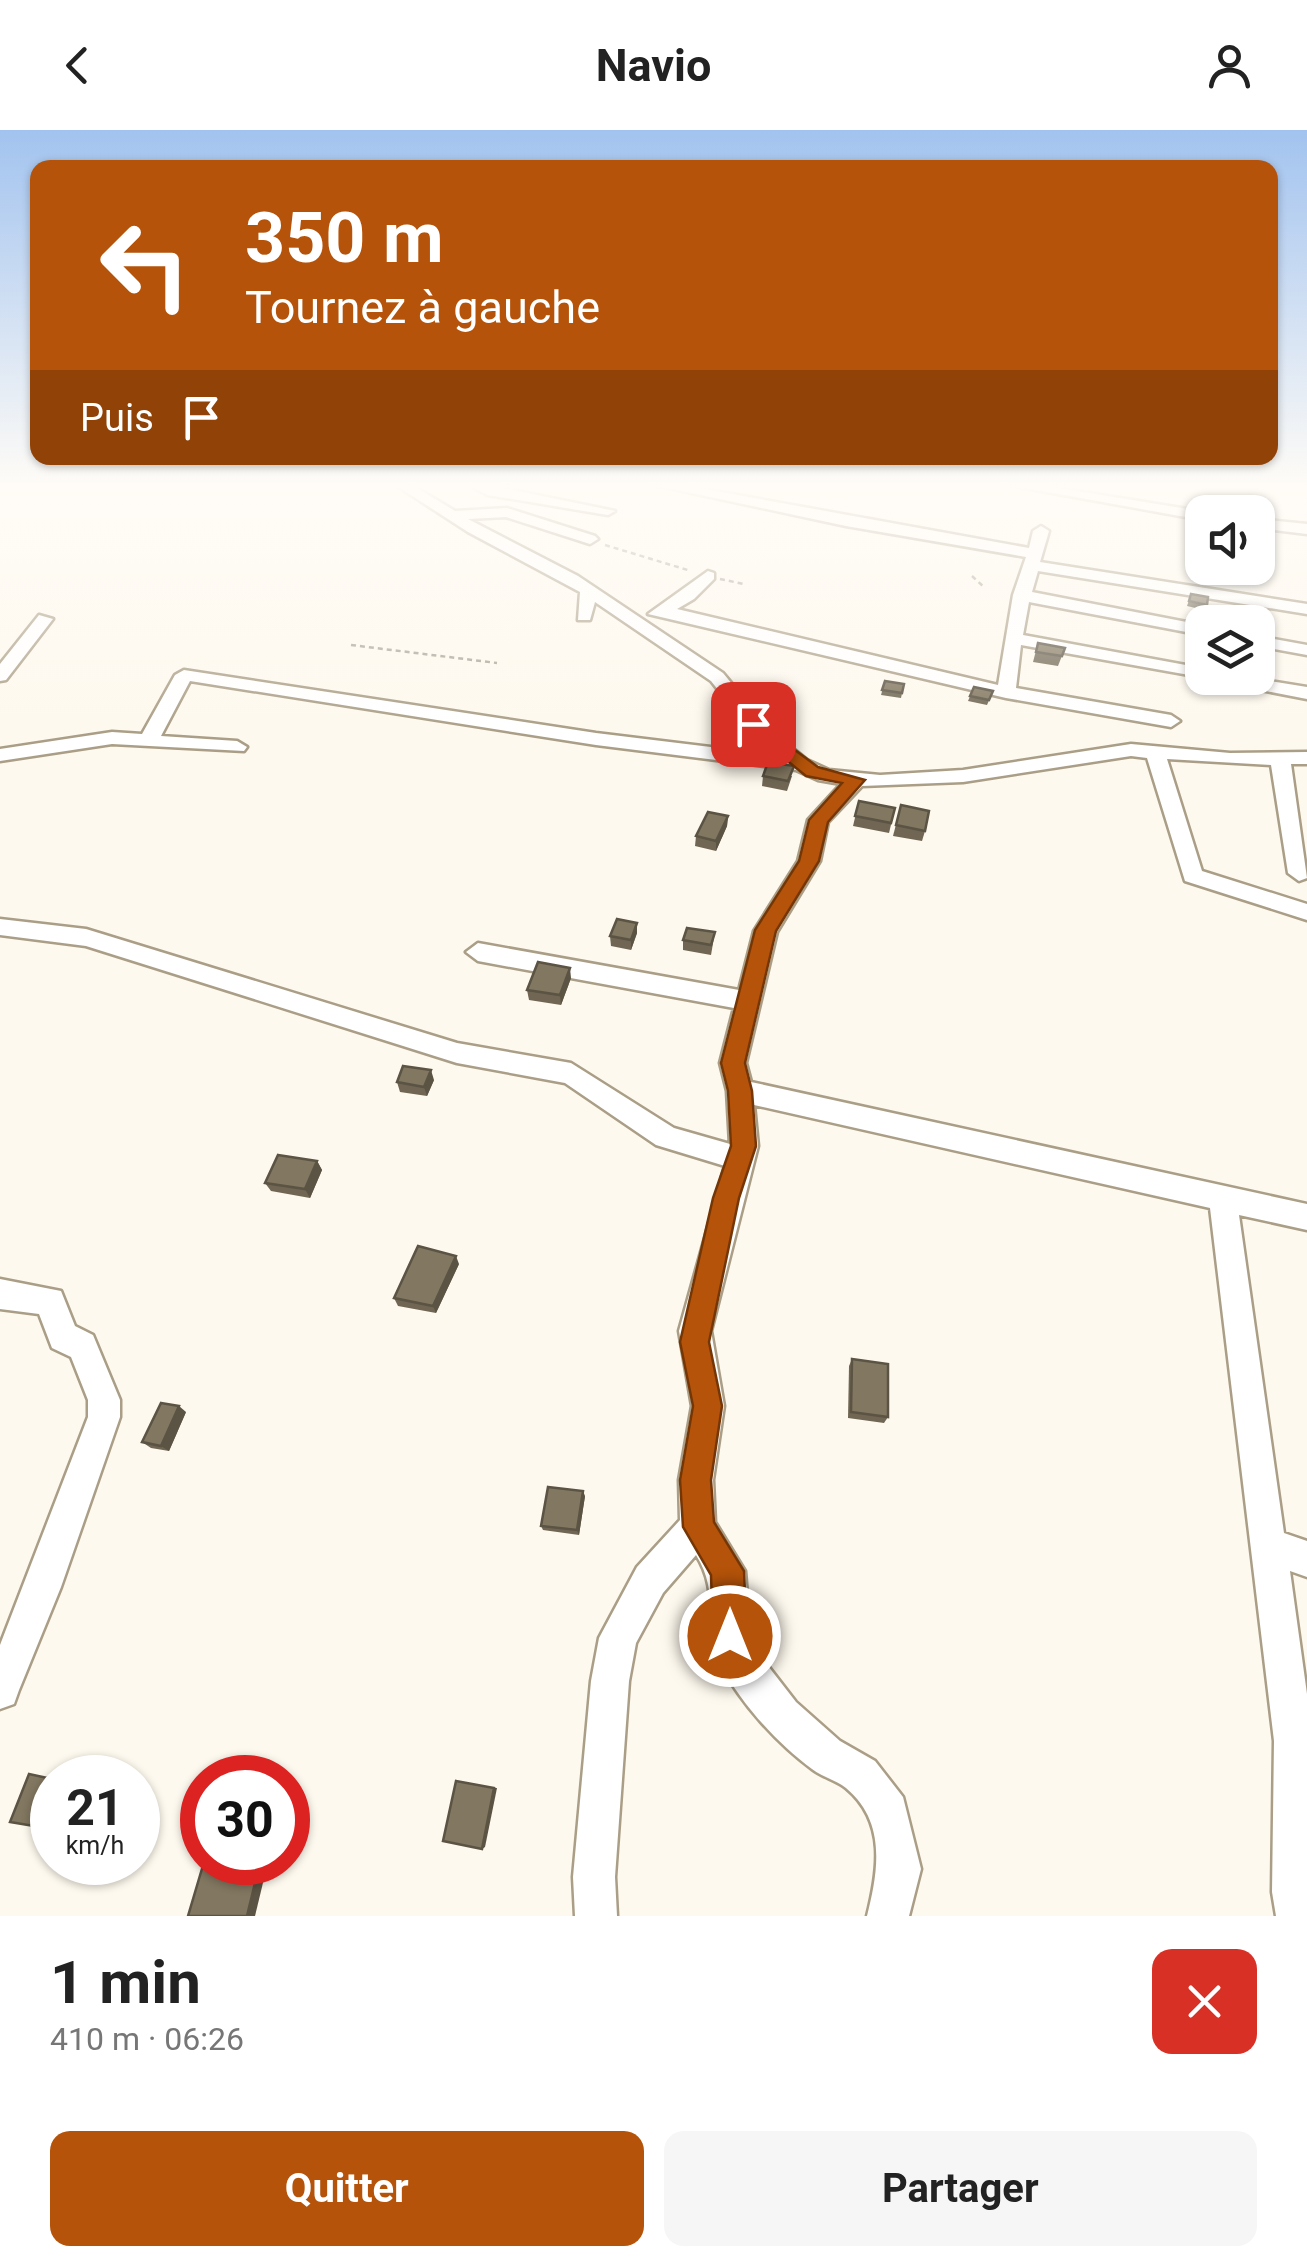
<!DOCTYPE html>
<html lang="fr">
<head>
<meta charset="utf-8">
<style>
  :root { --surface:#fff; --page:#f6f6f6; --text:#222; --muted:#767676; --accent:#b45309 }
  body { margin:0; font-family:Roboto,sans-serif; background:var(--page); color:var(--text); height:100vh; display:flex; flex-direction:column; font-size:38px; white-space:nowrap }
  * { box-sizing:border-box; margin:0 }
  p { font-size:32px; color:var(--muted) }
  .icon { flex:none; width:55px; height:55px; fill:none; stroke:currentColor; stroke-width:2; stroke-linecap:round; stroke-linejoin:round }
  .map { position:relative; height:1786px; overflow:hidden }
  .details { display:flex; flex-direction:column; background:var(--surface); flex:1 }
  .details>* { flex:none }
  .banner { position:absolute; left:30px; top:30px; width:1248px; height:305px; border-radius:20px; box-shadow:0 2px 8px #0004; background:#b45309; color:#fff; overflow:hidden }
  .buttons { position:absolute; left:1185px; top:365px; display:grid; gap:20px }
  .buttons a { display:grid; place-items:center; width:90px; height:90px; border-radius:20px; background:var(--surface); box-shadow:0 2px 8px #0004; font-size:50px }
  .speed { position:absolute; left:30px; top:1625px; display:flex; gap:20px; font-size:50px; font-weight:700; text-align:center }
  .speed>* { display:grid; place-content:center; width:130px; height:130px; border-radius:50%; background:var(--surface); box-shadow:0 2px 8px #0004; line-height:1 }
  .speed small { font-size:25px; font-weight:400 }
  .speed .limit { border:15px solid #d22; background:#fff; color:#111 }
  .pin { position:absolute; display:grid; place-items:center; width:85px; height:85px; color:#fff; margin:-42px; border-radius:20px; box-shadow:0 5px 15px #0006 }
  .me { position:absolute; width:110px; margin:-55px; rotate:0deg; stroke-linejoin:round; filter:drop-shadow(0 0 8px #0008) }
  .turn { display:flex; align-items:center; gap:35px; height:210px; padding:0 50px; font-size:45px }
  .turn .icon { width:130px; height:130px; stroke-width:2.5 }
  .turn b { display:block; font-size:70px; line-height:85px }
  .then { display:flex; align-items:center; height:95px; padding:0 50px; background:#0003; gap:20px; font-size:38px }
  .round { display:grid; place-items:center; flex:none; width:105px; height:105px; border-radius:20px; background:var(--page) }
  .head { display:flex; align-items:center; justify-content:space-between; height:170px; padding:0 50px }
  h1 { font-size:60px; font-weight:700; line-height:75px }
  .action { display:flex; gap:20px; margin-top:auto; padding:20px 50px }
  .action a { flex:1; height:115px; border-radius:20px; background:var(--accent); color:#fff; font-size:40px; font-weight:700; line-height:115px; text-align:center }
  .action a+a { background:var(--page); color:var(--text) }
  header { display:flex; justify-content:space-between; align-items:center; height:130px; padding:0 50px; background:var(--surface); font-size:45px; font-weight:700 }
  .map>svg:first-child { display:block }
</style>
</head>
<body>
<header><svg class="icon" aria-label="back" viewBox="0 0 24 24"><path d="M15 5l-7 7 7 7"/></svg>Navio<svg class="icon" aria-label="person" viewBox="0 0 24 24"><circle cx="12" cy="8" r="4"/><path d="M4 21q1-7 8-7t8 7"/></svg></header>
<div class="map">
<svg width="1307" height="1786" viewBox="0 0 1307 1786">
  <rect width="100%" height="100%" fill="#fef9ee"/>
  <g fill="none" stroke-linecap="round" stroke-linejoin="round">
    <defs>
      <g id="minor">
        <path d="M394,354H410L455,381L507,378L595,406L598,409L590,414L506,387L468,389L578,446L723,543L771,601L807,630L829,640L880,645L963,640L1131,614L1230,623L1307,622V634H1291L1307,748L1299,751L1288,743L1271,635L1167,629L1202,741L1307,774V790L1185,751L1147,628L1131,626L963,652L862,656L828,692L820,731L777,802L746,933L751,952L1307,1074V1100L1239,1085L1284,1403L1307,1411V1447L1290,1441L1307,1564V1786H1276L1272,1762L1274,1611L1210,1078L754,975L758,1016L711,1201L724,1276L713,1350L715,1392L745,1441L751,1514L796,1572L840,1611L875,1631L903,1667L921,1739L909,1786H867C878,1742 887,1692 846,1658C836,1650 822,1647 812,1639C778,1614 741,1574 721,1535C702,1496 721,1464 696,1425L663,1463L636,1513L629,1551L615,1747L617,1786H575L573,1747L591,1551L599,1508L637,1437L680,1390L679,1350L692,1276L679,1201L725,1036L656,1015L565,953L457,933L86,816L0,805V789L86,799L457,913L571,933L674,998L730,1014L727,961L720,933L734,878L478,831L466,822L478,813L739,860L754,801L798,731L808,690L841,654L818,650L796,640L596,615L190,551L161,606L237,611L247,617L244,621L112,614L0,631V619L112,602L142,604L175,545L184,540L596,603L777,625L757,609L711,551L595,472L590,490H578L580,462L468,402Z"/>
        <polygon points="466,354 484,354 615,381 608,385 488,365"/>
        <polygon points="650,354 677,354 1029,418 1033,401 1041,396 1049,401 1040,432 1307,474 1307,484 1038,441 1032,462 1202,495 1202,505 1029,472 1023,505 1202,538 1206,548 1021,515 1016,558 1171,585 1180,591 1171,597 1006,568 648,484 708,441 714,443 714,449 694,469 677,479 998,555 1013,465 1026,427 846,396"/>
        <polygon points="1003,354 1034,354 1206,382 1202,390"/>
        <polygon points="1258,389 1307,394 1307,404 1258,398"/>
        <polygon points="39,485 53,489 6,550 0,551 0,534"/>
        <polygon points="1258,506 1307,515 1307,525 1258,516"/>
        <polygon points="1215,548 1251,548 1307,557 1307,569 1224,553"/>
        <polygon points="0,1149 61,1161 75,1196 93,1205 120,1270 120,1287 61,1457 19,1560 14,1574 0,1579 0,1515 88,1287 88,1270 71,1227 52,1218 39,1184 0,1179"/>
      </g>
    </defs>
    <use href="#minor" stroke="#aa9e86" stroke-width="5"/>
    <g stroke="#a7a297" stroke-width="2.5" stroke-dasharray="5 4" stroke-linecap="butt">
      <polyline points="605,415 691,441"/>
      <polyline points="972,446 985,458"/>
      <polyline points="720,449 744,454"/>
      <polyline points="351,515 497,533"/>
    </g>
    <use href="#minor" fill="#fff" fill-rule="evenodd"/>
  </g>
  <g fill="#706653">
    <polygon points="1191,464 1207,475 1204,480 1187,476"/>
    <polygon points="1038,513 1065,518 1058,536 1033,532"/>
    <polygon points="885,551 904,554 901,568 881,565"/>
    <polygon points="974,557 991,566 987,575 968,571"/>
    <polygon points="763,646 792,646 787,661 762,656"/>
    <polygon points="859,671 895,678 889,703 853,696"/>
    <polygon points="901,675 925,701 922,711 893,706"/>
    <polygon points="728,686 727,696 716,721 695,716 696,706"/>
    <polygon points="637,793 637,803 631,820 611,816 610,806"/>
    <polygon points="715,802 711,825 683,820 683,810"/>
    <polygon points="571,848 561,875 529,870 527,860"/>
    <polygon points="434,950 427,966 400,962 397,952"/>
    <polygon points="317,1031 322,1040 310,1068 271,1061 265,1053"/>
    <polygon points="459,1134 436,1183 398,1176 394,1168"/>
    <polygon points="852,1229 888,1287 884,1293 848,1288 849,1236"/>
    <polygon points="186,1282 169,1321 151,1318 142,1312"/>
    <polygon points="585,1366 579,1405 543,1400 541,1396"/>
  </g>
  <g fill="#5b5343">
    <polygon points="728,686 727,696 716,721 716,711"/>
    <polygon points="637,793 637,803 631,820 631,810"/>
    <polygon points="570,838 571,848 561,875 560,865"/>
    <polygon points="431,940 434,950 427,966 424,957"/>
    <polygon points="317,1031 322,1040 310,1068 305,1059"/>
    <polygon points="456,1126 459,1134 436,1183 433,1176"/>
    <polygon points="179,1276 186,1282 169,1321 161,1316"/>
    <polygon points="583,1361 585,1366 579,1405 577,1400"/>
    <polygon points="494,1658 497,1658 485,1717 482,1719"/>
    <polygon points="260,1732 268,1732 255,1786 247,1786"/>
  </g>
  <g fill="#827760" stroke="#5b5343" stroke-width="2.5">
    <polygon points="1191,464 1208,467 1207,475 1189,471"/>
    <polygon points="1038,513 1065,518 1062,526 1036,522"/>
    <polygon points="885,551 904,554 902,563 882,560"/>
    <polygon points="974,557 993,561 989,570 970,566"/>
    <polygon points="768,632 794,636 788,651 763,646"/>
    <polygon points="859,671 895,678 891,693 855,686"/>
    <polygon points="901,675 929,681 925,701 896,695"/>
    <polygon points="708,682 728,686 716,711 696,706"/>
    <polygon points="617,789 637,793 631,810 610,806"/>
    <polygon points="687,798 715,802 711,815 683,810"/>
    <polygon points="538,832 570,838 560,865 527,860"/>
    <polygon points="403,936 431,940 424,957 397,952"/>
    <polygon points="278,1025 317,1031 305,1059 265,1053"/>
    <polygon points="418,1116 456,1126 433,1176 394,1168"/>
    <polygon points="852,1229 888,1234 888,1287 851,1282"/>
    <polygon points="161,1273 179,1276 161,1316 142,1312"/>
    <polygon points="548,1357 583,1361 577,1400 541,1396"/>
    <polygon points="29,1644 52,1649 52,1699 10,1692"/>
    <polygon points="456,1651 494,1658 482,1719 443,1711"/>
    <polygon points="204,1732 260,1732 247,1786 188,1786"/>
  </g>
  <linearGradient id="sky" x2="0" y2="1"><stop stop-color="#a2c3ef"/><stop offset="0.59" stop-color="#fffcf7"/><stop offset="1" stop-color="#fffcf7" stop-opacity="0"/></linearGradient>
  <rect width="1307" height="604" fill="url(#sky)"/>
  <polygon fill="#b45309" stroke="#753606" stroke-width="2.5" points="753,589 818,637 865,650 828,692 819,731 776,801 745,933 752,961 756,1016 739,1068 709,1212 722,1276 711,1350 714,1392 744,1441 747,1506 742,1518 730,1523 718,1518 713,1506 711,1445 683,1397 680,1350 693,1276 680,1212 713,1068 731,1016 728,961 721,933 755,800 799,731 809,690 842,653 806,646 747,598 747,590"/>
</svg>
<div class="buttons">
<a><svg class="icon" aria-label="sound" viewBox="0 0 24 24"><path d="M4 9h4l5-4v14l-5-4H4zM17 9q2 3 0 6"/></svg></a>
<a><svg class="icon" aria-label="layers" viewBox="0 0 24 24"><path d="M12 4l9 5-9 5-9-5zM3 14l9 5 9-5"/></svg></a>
</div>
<div class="speed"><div>21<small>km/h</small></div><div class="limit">30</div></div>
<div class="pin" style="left:753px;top:594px;background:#d93025"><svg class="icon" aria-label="arrive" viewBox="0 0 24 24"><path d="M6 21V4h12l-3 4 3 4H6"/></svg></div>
<svg class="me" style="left:730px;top:1506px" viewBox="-20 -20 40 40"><circle r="17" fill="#b45309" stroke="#fff" stroke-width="3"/><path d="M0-11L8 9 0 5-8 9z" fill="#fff"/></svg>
<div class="banner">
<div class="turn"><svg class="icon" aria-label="left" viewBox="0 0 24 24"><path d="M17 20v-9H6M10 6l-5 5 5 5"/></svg><div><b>350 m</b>Tournez à gauche</div></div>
<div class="then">Puis<svg class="icon" aria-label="arrive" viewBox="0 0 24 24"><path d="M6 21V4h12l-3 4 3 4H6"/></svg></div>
</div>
</div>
<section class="details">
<div class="head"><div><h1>1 min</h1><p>410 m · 06:26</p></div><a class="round" style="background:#d93025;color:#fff"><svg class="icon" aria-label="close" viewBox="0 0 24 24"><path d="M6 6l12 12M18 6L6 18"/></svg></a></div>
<div class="action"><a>Quitter</a><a>Partager</a></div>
</section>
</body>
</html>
